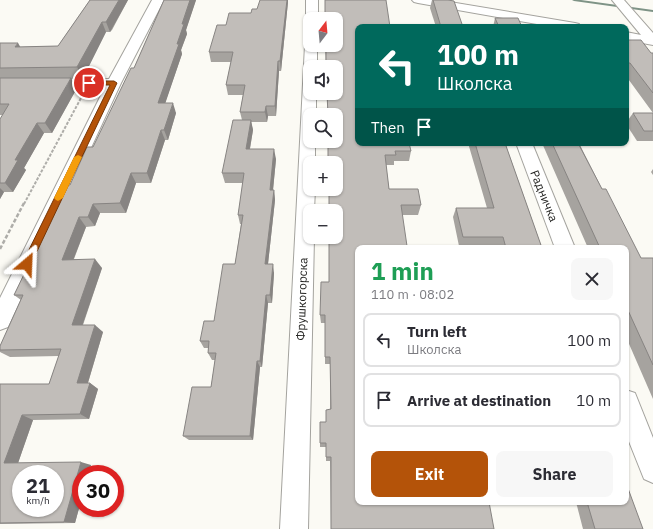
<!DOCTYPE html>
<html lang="en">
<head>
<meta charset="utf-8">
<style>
  :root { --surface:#fff; --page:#f7f7f7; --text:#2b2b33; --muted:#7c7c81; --line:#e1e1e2; --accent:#b45309 }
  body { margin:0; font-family:"IBM Plex Sans",sans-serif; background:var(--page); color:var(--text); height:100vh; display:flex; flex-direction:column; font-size:15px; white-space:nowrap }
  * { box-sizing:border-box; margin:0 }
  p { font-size:13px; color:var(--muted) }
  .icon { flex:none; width:22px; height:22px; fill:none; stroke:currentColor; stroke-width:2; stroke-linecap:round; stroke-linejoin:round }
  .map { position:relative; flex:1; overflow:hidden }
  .side { position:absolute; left:355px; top:245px; width:274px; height:260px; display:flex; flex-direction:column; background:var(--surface); border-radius:8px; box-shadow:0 1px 3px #0004 }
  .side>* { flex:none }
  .top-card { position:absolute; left:355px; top:24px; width:274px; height:122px; border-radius:8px; box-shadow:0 1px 3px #0004; background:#00695c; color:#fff; overflow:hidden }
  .needle { width:26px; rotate:16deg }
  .tools { position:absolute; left:303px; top:12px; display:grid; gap:8px }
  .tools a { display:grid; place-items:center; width:40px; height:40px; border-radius:8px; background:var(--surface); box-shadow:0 1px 3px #0004; font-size:20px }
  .speed { position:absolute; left:12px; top:465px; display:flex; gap:8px; font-size:20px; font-weight:700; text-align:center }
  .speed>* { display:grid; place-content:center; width:52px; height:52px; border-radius:50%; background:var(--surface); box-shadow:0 1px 3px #0004; line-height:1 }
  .speed small { font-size:10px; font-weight:400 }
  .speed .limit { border:6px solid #d22; background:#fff; color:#111 }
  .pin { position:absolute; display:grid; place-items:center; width:34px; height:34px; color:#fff; margin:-17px; border:2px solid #fff; border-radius:50%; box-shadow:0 1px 4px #0007 }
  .me { position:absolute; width:44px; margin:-22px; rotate:26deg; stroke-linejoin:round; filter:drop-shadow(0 0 3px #0008) }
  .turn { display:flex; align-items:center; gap:14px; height:84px; padding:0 16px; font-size:18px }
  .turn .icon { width:52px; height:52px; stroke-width:2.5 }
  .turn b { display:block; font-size:28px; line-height:34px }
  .then { display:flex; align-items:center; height:38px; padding:0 16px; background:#0003; gap:8px; font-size:15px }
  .round { display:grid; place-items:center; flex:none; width:42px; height:42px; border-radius:8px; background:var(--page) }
  .headline { display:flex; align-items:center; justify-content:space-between; height:68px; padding:0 16px }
  h1 { font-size:24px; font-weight:800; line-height:30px; color:#1e9e55 }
  .cta { display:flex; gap:8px; margin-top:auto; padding:8px 16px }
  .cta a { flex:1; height:46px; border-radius:8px; background:var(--accent); color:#fff; font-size:16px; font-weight:800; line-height:46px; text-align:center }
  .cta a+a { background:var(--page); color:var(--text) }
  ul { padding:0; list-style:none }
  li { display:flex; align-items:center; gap:12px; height:54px; margin:0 8px 6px; padding:0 8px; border:2px solid var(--line); border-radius:8px }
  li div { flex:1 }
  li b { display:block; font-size:15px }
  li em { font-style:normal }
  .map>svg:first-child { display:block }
</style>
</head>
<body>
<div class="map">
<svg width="653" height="529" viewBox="0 0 653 529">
  <rect width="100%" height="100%" fill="#fbfaf4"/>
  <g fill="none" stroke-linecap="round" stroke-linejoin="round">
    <polygon fill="#7e9386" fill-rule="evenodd" points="572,0 581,0 653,10 653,12 574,1"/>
    <defs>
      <g id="street">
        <polygon points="152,0 164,0 121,83 8,327 0,330 0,298 105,87 0,87 0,79 109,79"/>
        <polygon points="306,0 318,0 318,19 310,19 310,22 306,19"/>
        <polygon points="412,0 438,0 575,23 579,24 581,27 554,27 418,3 414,2"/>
        <polygon points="612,0 624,0 653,33 653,45 626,40 626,32 641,35"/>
        <polygon points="310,41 310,45 317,45 317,67 310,67 310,93 316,93 316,115 310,115 310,141 315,141 315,163 310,163 310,189 315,189 314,211 310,211 310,237 314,237 308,529 280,529 305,45 306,42"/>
        <polygon points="516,143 532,143 575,248 555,248"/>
        <polygon points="626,390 635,393 653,438 653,483 644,479 626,434"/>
      </g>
    </defs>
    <use href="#street" stroke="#a4a39e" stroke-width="2"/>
    <polyline stroke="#aeada9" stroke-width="2" stroke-dasharray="3 1.5" stroke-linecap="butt" points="24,204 81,98"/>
    <polyline stroke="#aeada9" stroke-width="2.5" stroke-dasharray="4 2" stroke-linecap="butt" points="0,249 24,203"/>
    <use href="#street" fill="#fff" fill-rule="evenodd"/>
  </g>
  <g fill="#a6a39f">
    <polygon points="90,0 128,0 112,30 110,32 106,32 83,78 0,78 0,43 20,47 58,46"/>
    <polygon points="164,0 196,0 186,30 187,34 181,50 182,54 165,103 176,113 168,140 165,140 151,183 136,183 126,213 100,213 95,226 86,227 74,259 102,268 83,325 103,332 88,383 90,383 98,389 89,419 33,420 18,463 91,465 88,474 81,474 81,501 75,523 0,524 0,384 49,384 59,356 10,357 0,352 0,346 21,300 14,295 43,235 41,233 93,147 134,68"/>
    <polygon points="432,0 448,0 463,27 436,27 430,8"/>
    <polygon points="288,2 281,71 279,71 276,116 268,116 267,122 251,122 253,130 250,149 276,159 273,190 274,190 275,200 268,264 274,273 272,303 268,303 262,367 260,367 253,440 189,440 183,436 211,387 215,360 212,360 208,353 208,348 204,348 200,341 214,321 235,264 241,224 240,224 238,215 243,183 225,183 222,173 242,120 240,112 243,95 228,95 226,85 231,62 211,62 209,52 226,25 251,13 257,9"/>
    <polygon points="495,18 522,27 493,27"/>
    <polygon points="626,40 651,53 653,53 653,113 626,76"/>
    <polygon points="325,45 336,45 411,151 409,161 394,161 394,165 386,165 389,189 421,205 418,215 402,215 358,248 331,529 330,461 326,461 326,447 320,447 320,443 330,409 330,364 325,364 325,323 321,323 320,315 329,282 336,115 328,115 327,93 336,93 336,67 326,67"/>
    <polygon points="0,78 77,88 52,133 44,133 24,168 26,170 13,192 4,192 0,199 0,119 3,115 0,115"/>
    <polygon points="633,113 653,113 653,141 637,141 626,124 626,123"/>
    <polygon points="468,143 505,143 542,248 498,248 497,246 459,246 453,217 456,208 487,208"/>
    <polygon points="542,143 594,143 593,144 581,144 580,145 602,189 641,258 653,258 653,399 626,337 626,248 588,248"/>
    <polygon points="653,169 653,175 651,172"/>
    <polygon points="576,502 626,502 643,529 583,529"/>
  </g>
  <g fill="#878482">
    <polygon points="119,0 128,0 110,32 106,22"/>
    <polygon points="190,0 196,0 186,30 187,34 181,50 182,54 162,113 158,103 177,44 182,24"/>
    <polygon points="287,0 288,0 288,2 281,71 280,61"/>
    <polygon points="102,22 106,32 83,78 77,67"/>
    <polygon points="18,43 24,53 15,47"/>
    <polygon points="278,61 279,71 276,116 275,106"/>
    <polygon points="71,78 77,88 52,133 45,123"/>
    <polygon points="173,103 176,113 168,140 164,130"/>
    <polygon points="266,106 268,116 267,122 265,112"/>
    <polygon points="251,120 253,130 248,159 246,149"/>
    <polygon points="37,123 44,133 24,168 26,170 13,192 5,183 15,160"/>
    <polygon points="161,130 165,140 151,183 147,173"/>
    <polygon points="274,149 276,159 272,200 270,190"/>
    <polygon points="131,173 136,183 126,213 120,203"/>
    <polygon points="0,188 4,192 0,199"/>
    <polygon points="274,190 275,200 267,273 265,264"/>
    <polygon points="93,204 100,213 95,226 88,217"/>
    <polygon points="79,217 86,227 70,268 62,260"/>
    <polygon points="95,259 102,268 80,332 72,325"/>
    <polygon points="273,264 274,273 272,303 270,295"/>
    <polygon points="266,295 268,303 262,367 260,361"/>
    <polygon points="95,325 103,332 86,389 77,383"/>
    <polygon points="257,361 260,367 253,440 250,436"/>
    <polygon points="90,383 98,389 89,419 80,414"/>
    <polygon points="22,415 33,420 17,466 4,463"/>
    <polygon points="81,462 91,465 88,474 81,474 81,501 75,523 64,522"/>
  </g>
  <g fill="#c1bdb9" stroke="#878482" fill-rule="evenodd">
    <polygon points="90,0 119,0 106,22 102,22 77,67 0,68 0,43 18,43 15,47 58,46"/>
    <path d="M164,0H190L182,24H184L177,44H179L158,103H173L164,130H161L147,173H131L120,203L93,204L88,217H79L62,260L95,259L72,325H95L77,383H90L80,414L22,415L4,463L81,462L64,522L0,523V384H49L61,349L0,350V346L23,295H14L44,233H41L64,185H70L87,147H93L131,68H134ZM21,474H55V508H21Z"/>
    <polygon points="260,0 287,0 280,61 278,61 275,106 266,106 265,112 240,112 245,85 226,85 233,52 209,52 217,25 226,25 229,13 251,13 252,9 257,9"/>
    <polygon points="325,0 386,0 390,27 358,27 358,143 409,143 411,151 395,151 396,155 385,155 389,189 418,189 421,205 401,205 407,246 435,246 435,248 358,248 358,502 489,502 494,529 331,529 331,457 326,457 326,443 320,443 320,422 326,422 326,410 331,409 330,357 325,357 325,315 320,315 321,282 329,282 329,237 336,237 336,211 329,211 329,189 336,189 336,163 328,163 328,141 336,141 336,115 328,115 327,93 336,93 336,67 326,67 326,45 336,45 336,19 325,19"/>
    <polygon points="433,0 448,0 454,1 463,27 441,27"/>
    <polygon points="495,18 518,18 522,27 499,27"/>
    <polygon points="567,25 592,25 593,27 568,27"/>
    <polygon points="626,40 641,40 651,53 653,53 653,93 630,63 626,63"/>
    <polygon points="0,78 71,78 45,123 37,123 15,160 18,160 5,183 0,183 0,119 9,104 0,104"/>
    <polygon points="633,113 653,113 653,131 644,131"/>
    <polygon points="233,120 251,120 246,149 274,149 270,190 274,190 265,264 273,264 270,295 266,295 260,361 257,361 250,436 183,436 192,387 211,387 216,353 208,353 209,341 200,341 204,321 214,321 223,264 235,264 243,215 238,215 244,173 222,173"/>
    <polygon points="475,143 505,143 542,248 506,248 503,237 463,237 456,208 494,208"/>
    <polygon points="552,143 578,143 602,189 606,189 641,258 653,258 653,365 626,306 626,248 600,248"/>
    <polygon points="626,483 643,529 595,529 587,502 626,502"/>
  </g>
  <polygon fill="#b45309" stroke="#753606" points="87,81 114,81 117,83 31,264 30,267 24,267 22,264 110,85 89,85 87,84"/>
  <polygon fill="#f59e0b" points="78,155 82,157 63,198 58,201 56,200 54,198 74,157"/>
  <g text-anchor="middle" stroke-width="3" stroke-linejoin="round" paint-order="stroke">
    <g font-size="12" fill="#242422" stroke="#fff">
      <text transform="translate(544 196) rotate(68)" y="4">Радничка</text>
      <text transform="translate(302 299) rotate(-88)" y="4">Фрушкогорска</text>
    </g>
  </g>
</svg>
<div class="tools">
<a><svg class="needle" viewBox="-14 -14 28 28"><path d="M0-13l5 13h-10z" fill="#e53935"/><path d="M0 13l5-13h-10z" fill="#7c7c81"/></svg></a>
<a><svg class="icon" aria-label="sound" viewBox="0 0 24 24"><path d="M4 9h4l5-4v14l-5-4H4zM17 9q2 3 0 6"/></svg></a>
<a><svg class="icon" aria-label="search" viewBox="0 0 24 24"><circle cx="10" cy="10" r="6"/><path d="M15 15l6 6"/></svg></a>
<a>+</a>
<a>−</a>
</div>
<div class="speed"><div>21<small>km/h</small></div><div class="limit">30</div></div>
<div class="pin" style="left:89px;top:83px;background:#d93025"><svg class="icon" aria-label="arrive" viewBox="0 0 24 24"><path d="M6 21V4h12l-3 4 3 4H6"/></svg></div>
<svg class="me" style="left:27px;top:264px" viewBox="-20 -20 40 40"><path d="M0-17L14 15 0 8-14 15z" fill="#b45309" stroke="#fff" stroke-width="4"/></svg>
<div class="top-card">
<div class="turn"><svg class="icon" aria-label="left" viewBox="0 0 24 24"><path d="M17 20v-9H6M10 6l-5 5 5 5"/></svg><div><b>100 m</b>Школска</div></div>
<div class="then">Then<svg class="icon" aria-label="arrive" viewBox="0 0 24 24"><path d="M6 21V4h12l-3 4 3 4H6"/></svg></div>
</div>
<section class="side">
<div class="headline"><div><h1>1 min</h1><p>110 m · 08:02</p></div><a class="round"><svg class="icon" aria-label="close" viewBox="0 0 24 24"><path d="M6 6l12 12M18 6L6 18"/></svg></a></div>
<ul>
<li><svg class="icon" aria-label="left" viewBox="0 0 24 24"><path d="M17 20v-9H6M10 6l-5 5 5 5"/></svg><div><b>Turn left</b><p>Школска</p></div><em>100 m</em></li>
<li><svg class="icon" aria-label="arrive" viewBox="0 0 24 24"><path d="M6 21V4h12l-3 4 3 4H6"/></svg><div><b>Arrive at destination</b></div><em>10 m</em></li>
</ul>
<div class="cta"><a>Exit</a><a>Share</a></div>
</section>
</div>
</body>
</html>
